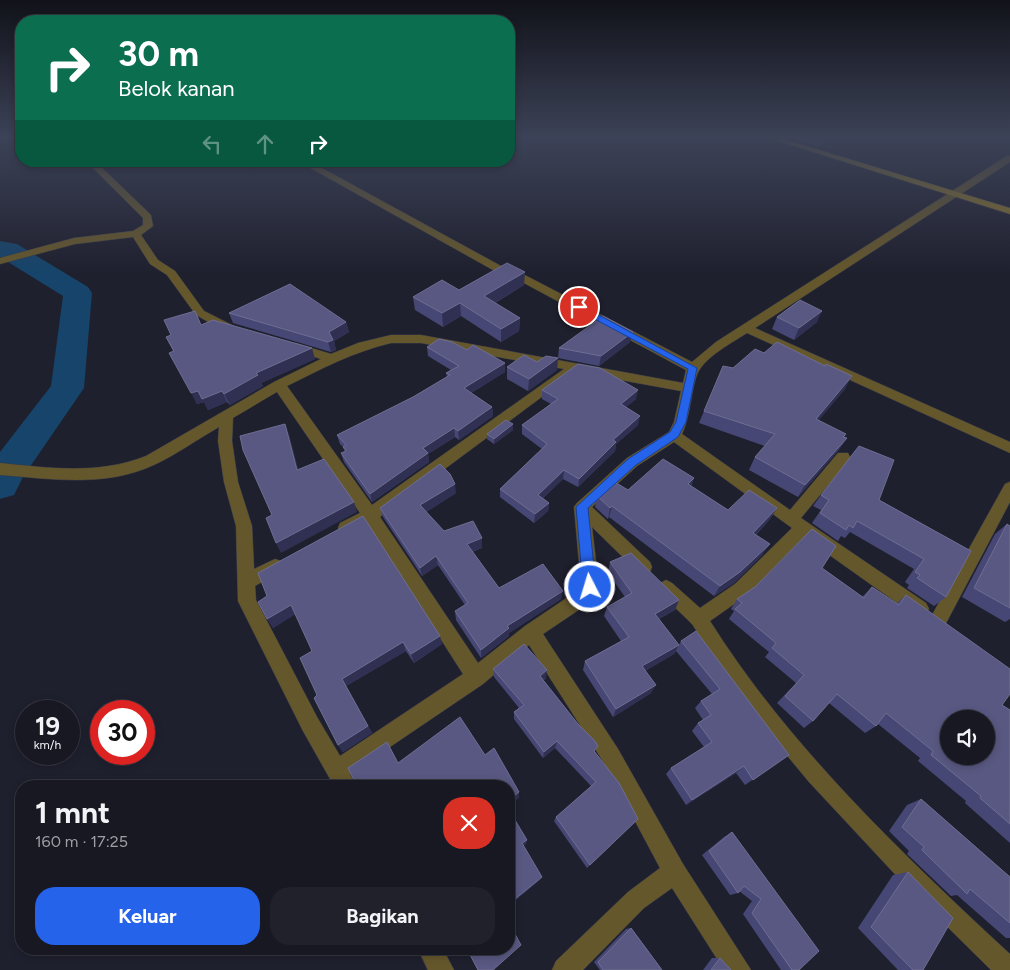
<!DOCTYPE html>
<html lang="id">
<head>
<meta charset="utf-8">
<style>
  :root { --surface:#171822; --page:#20212a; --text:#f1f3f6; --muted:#9ea0a5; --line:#363740; --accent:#2563eb }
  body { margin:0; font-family:Figtree,sans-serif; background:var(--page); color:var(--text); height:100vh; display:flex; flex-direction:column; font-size:19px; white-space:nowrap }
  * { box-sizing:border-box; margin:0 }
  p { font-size:16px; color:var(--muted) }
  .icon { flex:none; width:28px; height:28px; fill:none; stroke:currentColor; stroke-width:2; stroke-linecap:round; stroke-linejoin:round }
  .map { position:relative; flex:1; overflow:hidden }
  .side { position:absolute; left:15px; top:780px; width:500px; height:175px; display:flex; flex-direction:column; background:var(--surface); border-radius:20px; box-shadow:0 2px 8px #0003,0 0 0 1px var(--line) }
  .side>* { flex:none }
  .top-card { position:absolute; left:15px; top:15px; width:500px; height:152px; border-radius:20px; box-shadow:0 2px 8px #0003,0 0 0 1px var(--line); background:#0b6e4f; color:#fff; overflow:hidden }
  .fabs { position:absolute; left:940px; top:710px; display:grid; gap:10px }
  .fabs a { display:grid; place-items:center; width:55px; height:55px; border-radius:50%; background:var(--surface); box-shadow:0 2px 8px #0003,0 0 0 1px var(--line); font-size:25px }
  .speed { position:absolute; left:15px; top:700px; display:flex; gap:10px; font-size:25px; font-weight:700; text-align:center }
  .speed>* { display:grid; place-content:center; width:65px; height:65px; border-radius:50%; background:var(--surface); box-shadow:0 2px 8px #0003,0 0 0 1px var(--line); line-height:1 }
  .speed small { font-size:12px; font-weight:400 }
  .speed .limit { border:8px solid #d22; background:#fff; color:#111 }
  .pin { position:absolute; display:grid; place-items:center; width:42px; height:42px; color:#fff; margin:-21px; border:2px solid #fff; border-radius:50%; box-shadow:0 1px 5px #0007 }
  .me { position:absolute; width:55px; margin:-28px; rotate:355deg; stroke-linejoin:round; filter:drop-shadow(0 0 4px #0008) }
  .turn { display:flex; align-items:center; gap:18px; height:105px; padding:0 20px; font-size:22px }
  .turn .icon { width:65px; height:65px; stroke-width:2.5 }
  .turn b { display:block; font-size:35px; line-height:42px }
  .lanes { display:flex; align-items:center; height:48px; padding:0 20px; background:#0003; justify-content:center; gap:25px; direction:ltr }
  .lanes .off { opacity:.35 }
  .round { display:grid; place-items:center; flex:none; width:52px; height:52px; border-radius:20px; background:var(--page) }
  .head { display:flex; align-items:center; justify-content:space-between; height:85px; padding:0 20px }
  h1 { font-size:30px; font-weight:700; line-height:38px }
  .cta { display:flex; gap:10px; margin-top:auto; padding:10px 20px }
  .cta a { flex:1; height:58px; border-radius:20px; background:var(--accent); color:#fff; font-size:20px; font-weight:700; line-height:58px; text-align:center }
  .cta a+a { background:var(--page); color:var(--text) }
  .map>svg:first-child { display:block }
</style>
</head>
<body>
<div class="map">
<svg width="1010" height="970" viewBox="0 0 1010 970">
  <rect width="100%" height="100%" fill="#1f202e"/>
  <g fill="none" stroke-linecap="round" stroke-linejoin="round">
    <polygon fill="#16446a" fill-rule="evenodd" points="0,241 17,244 88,287 92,293 84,388 23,477 14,495 0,499 0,452 51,386 63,296 0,257"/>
    <defs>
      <g id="street">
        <path d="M1007,156H1010V162L755,328L1010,442V453L747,333C733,342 709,355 700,369C692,379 691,416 682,434L790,510L838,453H848L850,457L848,461L801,518L926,603L929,609L926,615L920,617L914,615L804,537L747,595L710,621C787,744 903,855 1010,954V970H991L905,885L809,782L746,706L692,624L660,593L657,588L660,583L666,580L672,583L700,608L735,584L792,528L674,442L637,466L592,507L650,562L652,567L650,572L644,574L638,572L592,527L599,587L586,605L543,634L618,749L683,864L751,970H724L672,888L644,908L583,970H552L556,961L628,892L660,868L604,763L529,645L483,684L350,774L356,786H334L303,731L238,601L236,526L224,482L218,441L219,427C198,439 177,454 156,464C106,488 53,479 0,475V463C50,468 98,475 146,456L274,382L321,359L291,350L289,347L295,343L331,354L358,343L391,335H421L683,383L686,370L509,275L493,270L298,161H309L501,266L517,271L692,362L716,342ZM391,343H421L564,369L372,505L287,386C321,369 353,352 391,343ZM571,371L681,391L674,422L669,432L627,458L577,503L574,507L581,585L574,593L525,626L478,663L380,517L570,376ZM277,392L360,513L340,523L338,528L340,533L346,535L367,524L463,674L340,756L317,717L256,600L255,586L281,571L283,566L281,561L275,559L254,569L252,526L238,482L232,441L233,418Z"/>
        <polygon points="86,161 95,161 151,215 153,226 141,235 158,260 175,271 204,311 234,326 234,332 226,332 196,315 167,275 150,264 133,237 75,244 0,264 0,258 74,238 133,231 143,225 143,218"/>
        <polygon points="1010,482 1010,502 944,627 938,629 932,627 929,621 932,615 1005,484"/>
        <polygon points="418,949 443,949 454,970 428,970"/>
      </g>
      <polygon id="secondary" points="769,138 780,138 1010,208 1010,214"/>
    </defs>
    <use href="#street" stroke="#3b3c49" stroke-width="1"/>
    <use href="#secondary" stroke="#3b3c49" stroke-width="1"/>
    <use href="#street" fill="#65572c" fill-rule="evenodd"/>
    <use href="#secondary" fill="#8b742a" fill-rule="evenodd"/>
  </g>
  <g fill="#474775">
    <polygon points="559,138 573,138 566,140"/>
    <polygon points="791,138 832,138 820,146"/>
    <polygon points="524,285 495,303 520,318 519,331 501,342 461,316 443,327 415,310 413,297 459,290"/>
    <polygon points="229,313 346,322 349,332 334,341 336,350 331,352 233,323"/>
    <polygon points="777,317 817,322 794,340 772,329"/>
    <polygon points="201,325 315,359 261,383 263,386 230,405 227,402 208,410 204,402 197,404 173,351 166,337"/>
    <polygon points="630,342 599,366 558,358 559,348"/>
    <polygon points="427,347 505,363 505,372 471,393 492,407 493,416 459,440 455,437 428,454 429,462 372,502 344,462 341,453 345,452 344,448 340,444 337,435 413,397 447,377 446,373 451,370 428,356"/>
    <polygon points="764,353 845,389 818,420 847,438 838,451 798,497 749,470 755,457 765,446 699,423 704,411 733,368"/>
    <polygon points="558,358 557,370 528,391 507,379 507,367"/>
    <polygon points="542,390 636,399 626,407 638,425 616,444 615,451 578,487 563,479 543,498 549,503 548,511 534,523 500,497 500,489 542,449 522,434 522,425 551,404 542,399"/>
    <polygon points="513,424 513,430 494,444 487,439 487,434"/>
    <polygon points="694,478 691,486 728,510 777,508 770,519 756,535 763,554 734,583 714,596 609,517 608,519 595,507 597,496"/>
    <polygon points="456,493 426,512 444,531 482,548 472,552 499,588 561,599 509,633 509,636 481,658 456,620 455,611 465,605 438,565 422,576 383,517 380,508"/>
    <polygon points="821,495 879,500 971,551 946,597 934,606 907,588 909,585 905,582 914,569 850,532 845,538 841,536 838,541 812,523 821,510 813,506"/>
    <polygon points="1007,524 1010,526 1010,619 1005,622 962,597 995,534"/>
    <polygon points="610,562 679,600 675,610 659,619 679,645 681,641 789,755 745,785 736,773 686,805 666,774 671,768 704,747 692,731 698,723 703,720 695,708 701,701 712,694 676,651 674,654 645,671 651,693 613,717 583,670 585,661 621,641 604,616 607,607 625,597 608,573"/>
    <polygon points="822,568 862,597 872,587 896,604 906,595 1002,705 1010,710 1010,843 965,803 966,801 918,761 920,758 878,724 876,726 865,733 829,703 813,721 804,728 777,703 796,683 765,657 769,652 729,619 734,611 731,609 737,599"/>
    <polygon points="258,602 442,644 414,663 406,651 346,686 372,733 343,752 338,745 317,695 312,651 295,614 273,628"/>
    <polygon points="493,669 546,678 543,681 595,752 638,819 587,868 554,821 556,817 591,786 555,748 543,758 514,719 514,712 519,708 494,677"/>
    <polygon points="921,799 1010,877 1010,938 1006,938 957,895 951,896 907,854 909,851 889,831 907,805"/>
    <polygon points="732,832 799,970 781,970 743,914 752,901 739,891 738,893 730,895 702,855 724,837"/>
    <polygon points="908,872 923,970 898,970 858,928 893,875"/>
    <polygon points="631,928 662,970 600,970 594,962 626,929"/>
    <polygon points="712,958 720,958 731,970 703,970"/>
  </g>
  <g fill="#303053">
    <polygon points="567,138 573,138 566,140"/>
    <polygon points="825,138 832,138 820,146 822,139"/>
    <polygon points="525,272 524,285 484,309 484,296"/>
    <polygon points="460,303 461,316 443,327 442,313"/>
    <polygon points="822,311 817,322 794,340 799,328"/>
    <polygon points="520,318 519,331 501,342 501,329"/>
    <polygon points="346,322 349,332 334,341 336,350 331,352 328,342 329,332"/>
    <polygon points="633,332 630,342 599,366 601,356"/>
    <polygon points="312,348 315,359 261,383 263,386 230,405 224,394 256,373"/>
    <polygon points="558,358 557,370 528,391 529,379"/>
    <polygon points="505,363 505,372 464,397 464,388"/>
    <polygon points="852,376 845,389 809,432 816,419"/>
    <polygon points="638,390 636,399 619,413 621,404"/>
    <polygon points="198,391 204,402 197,404 191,393"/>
    <polygon points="222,391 227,402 208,410 202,399"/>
    <polygon points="492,407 493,416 459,440 458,431"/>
    <polygon points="640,416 638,425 616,444 615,451 578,487 579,479 613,440"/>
    <polygon points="285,424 289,434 301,480 297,470"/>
    <polygon points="513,424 513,430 494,444 494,439"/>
    <polygon points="454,428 455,437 428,454 429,462 372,502 370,494 423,448"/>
    <polygon points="847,438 838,451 798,497 805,485"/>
    <polygon points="564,470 563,479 537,503 538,495"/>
    <polygon points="694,478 689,489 688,484"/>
    <polygon points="455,484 456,493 422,515 420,505"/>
    <polygon points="354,502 357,512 281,553 276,543"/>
    <polygon points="549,503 548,511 534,523 535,514"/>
    <polygon points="612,506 609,517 608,519 610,508"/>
    <polygon points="777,508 770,519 747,544 753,533"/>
    <polygon points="482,538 482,548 467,553 467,544"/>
    <polygon points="770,544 763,554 734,583 714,596 720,586"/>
    <polygon points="436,556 438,565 422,576 420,568"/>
    <polygon points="563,591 561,599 509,633 509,636 481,658 481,650 507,626"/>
    <polygon points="679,600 675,610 651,623 655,614"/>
    <polygon points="291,605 296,614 273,628 267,619"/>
    <polygon points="440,636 442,644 414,663 411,654"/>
    <polygon points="403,642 406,651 346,686 372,733 343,752 338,745 342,679"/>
    <polygon points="679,645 674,654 638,675 642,666"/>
    <polygon points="547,670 546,678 539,684 540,676"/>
    <polygon points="656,685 651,693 613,717 616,709"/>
    <polygon points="557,741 555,748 543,758 544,752"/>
    <polygon points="744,766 736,773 686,805 692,800"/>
    <polygon points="519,792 519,798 509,805 509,800"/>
    <polygon points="527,840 526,844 522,847 522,843"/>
    <polygon points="542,877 540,880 509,906 509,904"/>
  </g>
  <g fill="#585882" stroke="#6e6e93" fill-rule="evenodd">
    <polygon points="507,263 525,272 484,296 520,318 501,329 460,303 442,313 413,297 442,280 459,290"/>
    <polygon points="290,284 346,322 329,332 333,340 328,342 229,313"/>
    <polygon points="800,300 822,311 799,328 777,317"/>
    <polygon points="195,311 201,325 213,320 312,348 256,373 258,375 224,394 222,391 202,399 198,391 191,393 169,353 174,351 166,337 171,335 164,320"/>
    <polygon points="603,316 633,332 601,356 559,348"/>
    <polygon points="439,339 452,342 467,350 473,345 505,363 464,388 492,407 458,431 454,428 423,448 428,453 370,494 341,453 346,451 343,447 346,445 337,435 413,397 450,375 446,373 459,366 427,347"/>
    <polygon points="777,342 825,366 826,364 852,376 816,419 846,434 843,437 847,438 805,485 755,457 775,434 704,411 723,366 733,368 755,349 764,353"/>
    <polygon points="524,355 537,362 546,356 558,358 529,379 507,367"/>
    <polygon points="578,364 600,368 638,390 621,404 640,416 613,440 616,442 579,479 564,470 538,495 549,503 535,514 500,489 547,444 522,425 558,399 542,390"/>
    <polygon points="506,420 513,424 494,439 487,434"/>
    <polygon points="285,424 297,470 324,459 354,502 276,543 266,518 272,515 243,450 240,436"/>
    <polygon points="859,446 894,460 879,500 971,551 946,597 917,578 920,575 915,572 924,559 857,521 853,528 849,525 846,530 820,513 829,500 821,495"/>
    <polygon points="663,459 694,478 688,484 728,510 749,490 777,508 753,533 770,544 740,572 720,586 612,506 610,508 597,496 613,481 628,490"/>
    <polygon points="440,464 450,474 455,484 420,505 444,531 473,521 482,538 467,544 499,588 543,564 563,591 507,626 509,628 481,650 455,611 468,603 436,556 420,568 380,508"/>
    <polygon points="363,516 440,636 411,654 403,642 342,679 368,726 338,745 314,698 317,695 300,658 312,651 291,605 267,619 258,602 267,596 258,573"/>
    <polygon points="1007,524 1010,526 1010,608 974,588"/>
    <path d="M812,529L836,546L822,568L864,598L872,587L899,605L906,595L1010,669V694L1002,705L1010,710V824L980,798L981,796L931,755L933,751L886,713L876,726L837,694L813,721L785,696L804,675L772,648L776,643L735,609L742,603L737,599L755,587ZM949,719H986V756H949Z"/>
    <polygon points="631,553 679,600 655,614 679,645 642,666 656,685 616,709 585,661 629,637 607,607 632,593 610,562"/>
    <polygon points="696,631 789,755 753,780 744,766 692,800 671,768 712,742 698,723 711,715 701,701 720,689 681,641"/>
    <polygon points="524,644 547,670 540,676 578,724 594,740 598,746 594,751 619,783 638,819 590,865 556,817 596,782 557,741 544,752 514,712 524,705 493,669"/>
    <polygon points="460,717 485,755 494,748 519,792 509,800 509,786 415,786 414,784 410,786 357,786 348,768 387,742 398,763"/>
    <polygon points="921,799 1010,877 1010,923 970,889 967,894 922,850 924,847 902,827"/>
    <polygon points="509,810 527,840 522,843 542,877 509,904"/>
    <polygon points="732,832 819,951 799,970 792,970 752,913 761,899 744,886 738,893 709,851"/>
    <polygon points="908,872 953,918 923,970 913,970 871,927"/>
    <polygon points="509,923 521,945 493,970 478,970 467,949 509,949"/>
    <polygon points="631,928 662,970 603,970 598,962"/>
    <polygon points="720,958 731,970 711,970"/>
  </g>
  <linearGradient id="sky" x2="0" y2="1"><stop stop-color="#111219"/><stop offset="0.5" stop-color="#3c4257"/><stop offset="1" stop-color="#3c4257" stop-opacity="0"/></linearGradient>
  <rect width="1010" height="274" fill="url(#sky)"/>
  <polygon fill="#2563eb" stroke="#184099" points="576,306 582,306 697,368 686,422 678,437 636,465 588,508 596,587 594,591 590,593 585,591 583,587 576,507 628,459 670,432 676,422 688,369 576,309"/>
</svg>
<div class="fabs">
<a><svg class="icon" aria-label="sound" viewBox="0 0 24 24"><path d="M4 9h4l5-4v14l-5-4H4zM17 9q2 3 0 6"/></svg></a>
</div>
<div class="speed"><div>19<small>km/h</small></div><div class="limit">30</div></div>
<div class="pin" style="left:579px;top:307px;background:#d93025"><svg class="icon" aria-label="arrive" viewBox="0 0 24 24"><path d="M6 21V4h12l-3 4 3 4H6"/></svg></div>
<svg class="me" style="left:590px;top:587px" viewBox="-20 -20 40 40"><circle r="17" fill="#2563eb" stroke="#fff" stroke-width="3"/><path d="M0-11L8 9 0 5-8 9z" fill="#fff"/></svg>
<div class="top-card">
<div class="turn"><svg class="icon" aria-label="right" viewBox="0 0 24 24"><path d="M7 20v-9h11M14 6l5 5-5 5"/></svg><div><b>30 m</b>Belok kanan</div></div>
<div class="lanes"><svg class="icon off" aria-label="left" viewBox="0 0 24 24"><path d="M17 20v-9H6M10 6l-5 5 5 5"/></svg><svg class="icon off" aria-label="ahead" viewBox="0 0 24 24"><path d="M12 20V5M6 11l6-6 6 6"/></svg><svg class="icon" aria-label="right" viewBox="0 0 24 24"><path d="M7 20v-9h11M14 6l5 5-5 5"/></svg></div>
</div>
<section class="side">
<div class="head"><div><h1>1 mnt</h1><p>160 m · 17:25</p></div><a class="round" style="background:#d93025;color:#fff"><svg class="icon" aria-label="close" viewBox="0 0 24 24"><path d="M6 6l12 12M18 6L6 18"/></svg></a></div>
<div class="cta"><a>Keluar</a><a>Bagikan</a></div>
</section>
</div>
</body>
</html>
